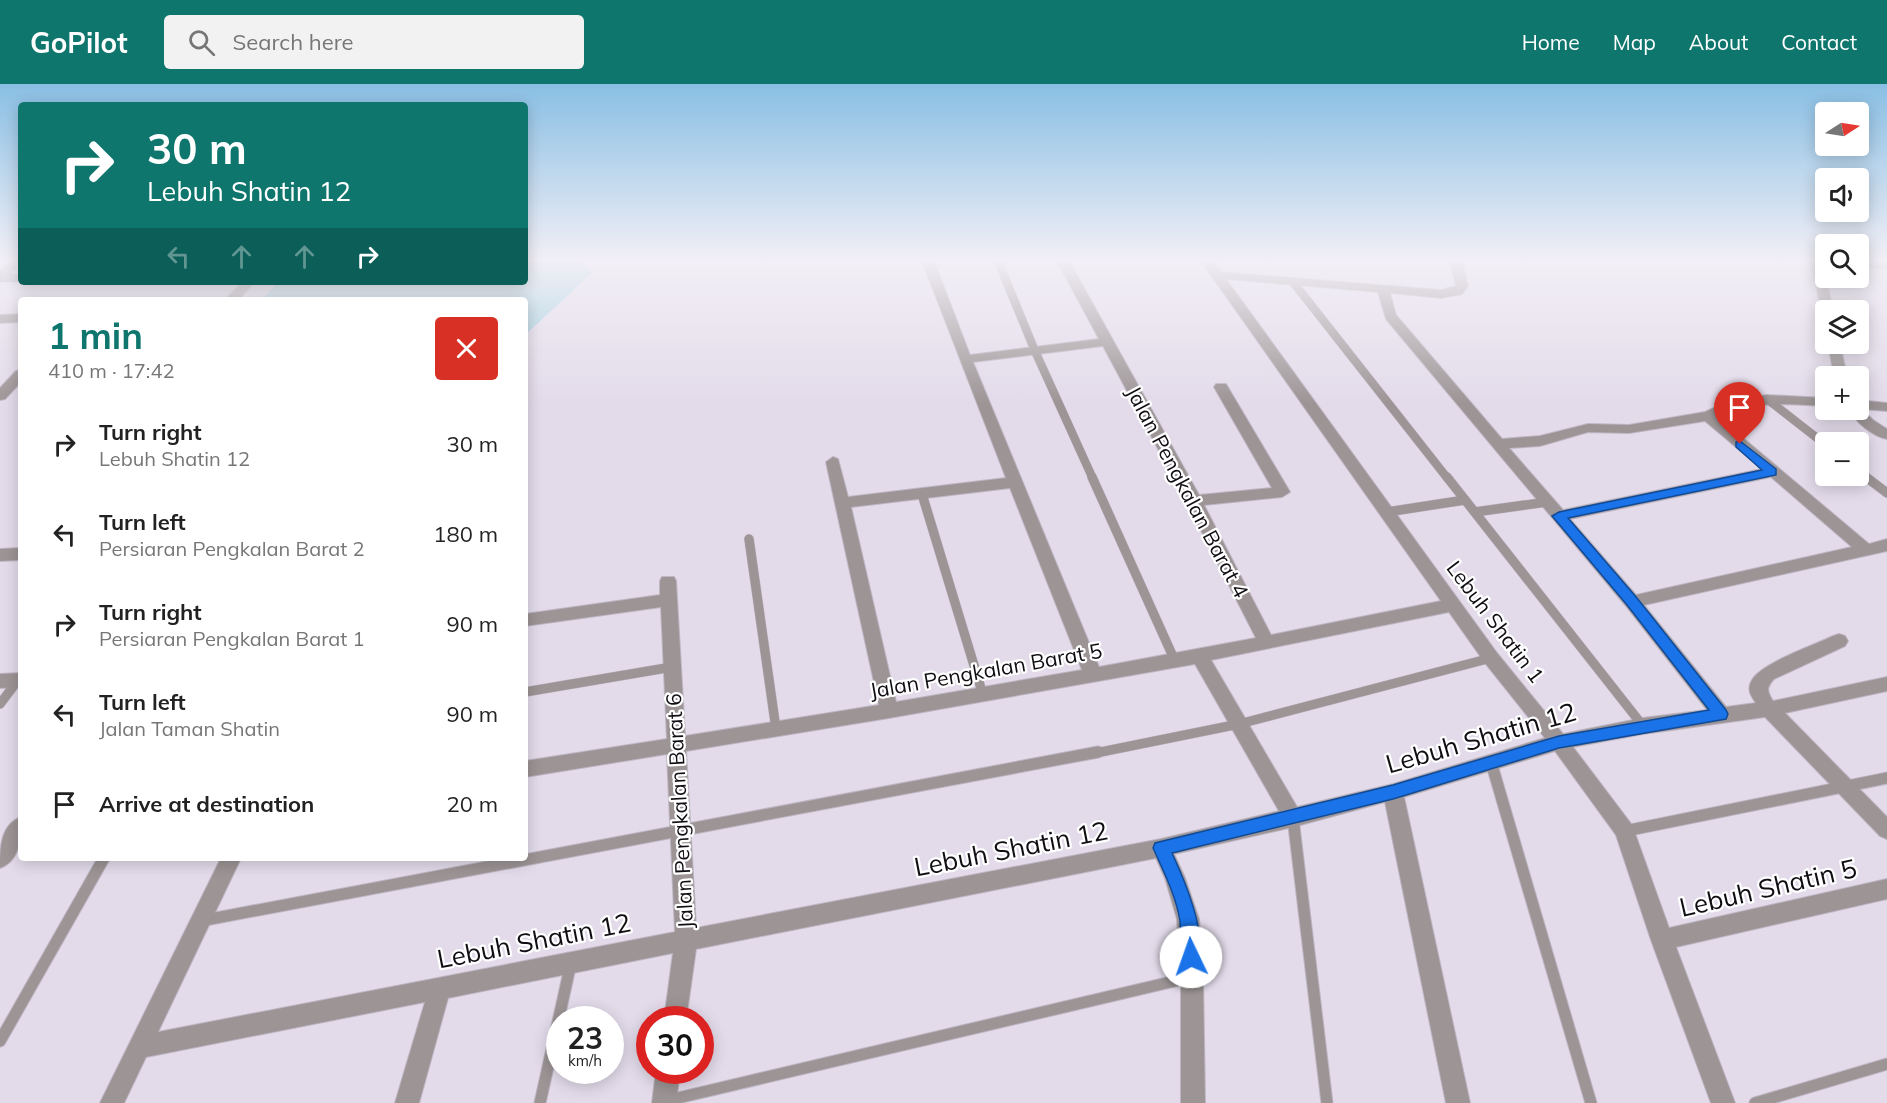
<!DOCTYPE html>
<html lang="en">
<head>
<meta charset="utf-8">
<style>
  :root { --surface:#fff; --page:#f2f2f2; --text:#222; --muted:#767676; --accent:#0f766e }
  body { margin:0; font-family:Mulish,sans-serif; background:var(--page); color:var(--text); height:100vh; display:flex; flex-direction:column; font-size:22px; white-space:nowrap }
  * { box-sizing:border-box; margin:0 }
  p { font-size:20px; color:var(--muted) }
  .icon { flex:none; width:33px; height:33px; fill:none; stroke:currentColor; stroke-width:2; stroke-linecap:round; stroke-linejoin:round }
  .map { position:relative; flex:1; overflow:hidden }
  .panel { position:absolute; left:18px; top:213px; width:510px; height:564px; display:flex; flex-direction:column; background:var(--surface); border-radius:6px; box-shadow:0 3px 15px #0003 }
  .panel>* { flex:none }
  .guide { position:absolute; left:18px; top:18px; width:510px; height:183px; border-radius:6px; box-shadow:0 3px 15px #0003; background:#0f766e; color:#fff; overflow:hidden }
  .needle { width:39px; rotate:78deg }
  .controls { position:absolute; left:1815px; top:18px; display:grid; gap:12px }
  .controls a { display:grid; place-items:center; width:54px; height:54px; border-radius:6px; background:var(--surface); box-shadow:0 3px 15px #0003; font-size:30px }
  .speed { position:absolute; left:546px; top:922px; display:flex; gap:12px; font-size:30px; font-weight:700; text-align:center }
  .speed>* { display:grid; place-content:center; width:78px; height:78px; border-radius:50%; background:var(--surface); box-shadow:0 3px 15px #0003; line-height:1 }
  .speed small { font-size:15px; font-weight:400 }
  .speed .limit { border:9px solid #d22; background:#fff; color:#111 }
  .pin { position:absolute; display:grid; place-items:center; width:51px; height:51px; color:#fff; margin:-62px -26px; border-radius:50% 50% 50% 0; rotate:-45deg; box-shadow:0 0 6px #0007 }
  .pin .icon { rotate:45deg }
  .me { position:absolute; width:66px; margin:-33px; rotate:357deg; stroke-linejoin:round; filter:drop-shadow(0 0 4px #0008) }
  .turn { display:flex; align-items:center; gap:21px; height:126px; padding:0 30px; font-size:27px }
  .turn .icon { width:78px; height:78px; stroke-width:2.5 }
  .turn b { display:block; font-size:42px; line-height:51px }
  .lanes { display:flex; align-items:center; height:57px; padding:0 30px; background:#0003; justify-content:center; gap:30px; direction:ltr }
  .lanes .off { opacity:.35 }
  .round { display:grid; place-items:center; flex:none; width:63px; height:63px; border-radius:6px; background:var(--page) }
  .overview { display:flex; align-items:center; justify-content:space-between; height:102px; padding:0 30px }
  h1 { font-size:36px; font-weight:700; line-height:45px; color:var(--accent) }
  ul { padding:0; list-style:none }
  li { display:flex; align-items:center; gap:18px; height:90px; padding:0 30px }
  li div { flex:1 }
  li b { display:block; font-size:22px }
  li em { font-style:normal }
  header { display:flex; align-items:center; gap:36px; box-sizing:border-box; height:84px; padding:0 30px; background:var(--accent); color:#fff }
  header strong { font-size:28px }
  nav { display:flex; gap:33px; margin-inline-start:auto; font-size:21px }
  .search { width:420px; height:54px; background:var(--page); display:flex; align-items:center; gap:15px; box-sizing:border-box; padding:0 21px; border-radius:6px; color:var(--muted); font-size:22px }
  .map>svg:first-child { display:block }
</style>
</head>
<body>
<header>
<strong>GoPilot</strong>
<div class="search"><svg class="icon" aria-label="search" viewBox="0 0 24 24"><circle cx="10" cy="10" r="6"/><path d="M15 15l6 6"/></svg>Search here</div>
<nav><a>Home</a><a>Map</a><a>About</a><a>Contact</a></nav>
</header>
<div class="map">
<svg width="1887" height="1019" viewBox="0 0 1887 1019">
  <rect width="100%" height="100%" fill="#e3dbea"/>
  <polygon fill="#9ccfde" points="525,177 581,177 592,189 525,251 525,216 262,216 278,198 525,198"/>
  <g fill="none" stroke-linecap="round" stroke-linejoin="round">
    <defs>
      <g id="service-far2">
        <polyline points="998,177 1035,267 1093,395"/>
        <polyline points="0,194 21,194"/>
        <polyline points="1293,198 1448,395"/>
        <polyline points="1767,315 1826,361"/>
        <polyline points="1858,387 1868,395"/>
      </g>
      <g id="service-far1">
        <polyline points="1092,393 1175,577"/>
        <polyline points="1447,393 1643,642"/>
        <polyline points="1866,393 1887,409"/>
        <polyline points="922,410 983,611"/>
        <polyline points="1387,428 1465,416"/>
        <polyline points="1475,428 1547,418"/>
        <polyline points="749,455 776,645"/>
        <polyline points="525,608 672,583"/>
        <polyline points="0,620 18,596"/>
        <polyline points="1091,670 1239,640 1491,574"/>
      </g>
      <g id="service">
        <polyline points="1491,678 1591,1019"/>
        <polyline points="1293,734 1327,1019"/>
        <polyline points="1625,747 1887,694"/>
        <polyline points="200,837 1098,668"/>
        <polyline points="0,957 104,774"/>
        <polyline points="665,1017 1192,893"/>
        <polyline points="540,1019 571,879"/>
        <polyline points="1755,1019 1887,980"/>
      </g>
      <g id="minor">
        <polygon points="11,177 21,177 21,180 0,197 0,187"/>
        <path d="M922,177H934L970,271L1099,255L1057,177H1069L1199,411L1272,404L1214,303L1216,300H1226L1290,408L1282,413L1204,421L1271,551L1441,517L1201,177H1213L1221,188L1441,206L1456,202L1450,177H1462L1468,202L1462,210L1441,214L1390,209L1396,231L1502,355L1540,352L1588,340L1629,341L1705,328L1729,317L1767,311L1826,314V322C1787,320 1753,316 1718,333L1869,460L1887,455V467L1644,521L1726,623L1756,619C1751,612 1747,606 1751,598C1758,580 1815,561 1833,552L1839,550L1845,552L1848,557L1845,562L1774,595C1766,604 1767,607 1773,617L1887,593V607L1785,629L1887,733V755L1880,752L1765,633L1643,650L1573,663L1632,741L1669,844L1887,795V815L1676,863L1735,1019H1711L1651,856L1616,751L1555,667L1404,713L1470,1019H1446L1385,718L1293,743L1174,770L1185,794L1199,835L1203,893L1205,1019H1181V893L1177,835L1165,794L1156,774L696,865L686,936H664L673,869L448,914L419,1019H395L425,918L146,973L124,1019H100L221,774H241L158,948L675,848L667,670L525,693V677L667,655L661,523L525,542V530L660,511V497L662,493H674L676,497L685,652L879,621L826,378L833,373L838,375L848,413L1006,394ZM1226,195L1378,208L1386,235L1626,522L1707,626L1643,634L1563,650L1497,569ZM1103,262L1186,417L1256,554L1099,583L973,278ZM1705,337L1762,385L1563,426L1509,364L1540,362L1588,348L1629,349ZM1771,393L1852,463L1636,511L1570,435ZM1010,404L1082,586L896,618L851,423ZM1449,528L1485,579L1545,654L1393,700L1297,723L1211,576ZM1195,580L1279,727L1161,755L696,844L686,667L889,634Z"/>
        <polygon points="1826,177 1826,194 1833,226 1826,226 1826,229 1821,226 1812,180 1815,177"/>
        <polygon points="1858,177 1887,177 1887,185 1858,183"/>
        <polygon points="242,198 255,198 238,216 225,216"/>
        <polygon points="21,230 21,238 0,239 0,231"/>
        <polygon points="1828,260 1840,260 1847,292 1834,292"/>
        <polygon points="21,286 21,298 5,315 0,316 0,304 16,287"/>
        <path d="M1858,316L1887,319V327L1862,325L1873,336L1887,345V355C1872,352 1856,338 1849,326H1858Z"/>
        <polygon points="21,464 21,476 0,477 0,465"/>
        <polygon points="21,589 21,603 0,604 0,590"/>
        <path d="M21,733C21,752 21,776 0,784C0,765 0,741 21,733Z"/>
        <polygon points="656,987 680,987 676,1019 652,1019"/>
      </g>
    </defs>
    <use href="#service-far2" stroke="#bdb6c3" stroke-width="9"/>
    <use href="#service-far1" stroke="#bdb6c3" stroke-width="10"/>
    <use href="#service" stroke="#bdb6c3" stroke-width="13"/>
    <use href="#minor" stroke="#bdb6c3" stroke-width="2"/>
    <use href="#service-far2" stroke="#9c9495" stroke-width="8"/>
    <use href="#service-far1" stroke="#9c9495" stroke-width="9"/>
    <use href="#service" stroke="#9c9495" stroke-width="11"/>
    <use href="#minor" fill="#9c9495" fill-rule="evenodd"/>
  </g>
  <linearGradient id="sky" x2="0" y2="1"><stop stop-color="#89bfe4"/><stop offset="0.55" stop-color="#f2eff6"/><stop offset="1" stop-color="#f2eff6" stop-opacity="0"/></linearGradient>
  <rect width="1887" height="320" fill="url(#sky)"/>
  <path fill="#1a73e8" stroke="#114b97" stroke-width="1.5" d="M1740,357L1776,385V391L1568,434L1637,514L1726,626L1728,630L1726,635L1559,664L1393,715L1172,769C1184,795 1209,852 1197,880L1191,882L1184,880C1178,866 1181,851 1180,837C1176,812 1163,786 1153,764L1155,759L1393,701L1559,652L1709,626L1627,521L1552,432L1559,428L1762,386L1736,363V358Z"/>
  <g text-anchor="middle" stroke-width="4.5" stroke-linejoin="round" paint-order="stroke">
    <g font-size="21" fill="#110e13" stroke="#fff">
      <text transform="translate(1187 408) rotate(62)" y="7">Jalan Pengkalan Barat 4</text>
      <text transform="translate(1495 538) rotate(53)" y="7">Lebuh Shatin 1</text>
      <text transform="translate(986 587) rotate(-10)" y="7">Jalan Pengkalan Barat 5</text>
      <text transform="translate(680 727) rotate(-93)" y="7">Jalan Pengkalan Barat 6</text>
    </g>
    <g font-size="26" fill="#110e13" stroke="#fff">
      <text transform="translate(1481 654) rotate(-16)" y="9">Lebuh Shatin 12</text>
      <text transform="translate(1011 765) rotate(-11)" y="9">Lebuh Shatin 12</text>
      <text transform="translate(1768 804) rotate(-13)" y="9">Lebuh Shatin 5</text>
      <text transform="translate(534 857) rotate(-11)" y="9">Lebuh Shatin 12</text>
    </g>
  </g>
</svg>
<div class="controls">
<a><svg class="needle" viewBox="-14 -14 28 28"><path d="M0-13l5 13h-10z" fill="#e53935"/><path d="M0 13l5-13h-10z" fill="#767676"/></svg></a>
<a><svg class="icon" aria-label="sound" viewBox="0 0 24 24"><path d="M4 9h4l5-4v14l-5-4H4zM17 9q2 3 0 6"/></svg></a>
<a><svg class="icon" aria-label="search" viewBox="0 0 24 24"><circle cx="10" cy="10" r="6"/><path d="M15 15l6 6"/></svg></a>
<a><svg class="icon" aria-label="layers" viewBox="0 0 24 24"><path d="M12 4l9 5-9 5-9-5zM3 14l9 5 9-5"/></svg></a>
<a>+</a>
<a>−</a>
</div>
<div class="speed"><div>23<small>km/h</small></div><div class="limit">30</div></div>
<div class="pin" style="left:1740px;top:360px;background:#d93025"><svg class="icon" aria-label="arrive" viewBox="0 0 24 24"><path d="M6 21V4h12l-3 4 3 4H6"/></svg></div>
<svg class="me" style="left:1191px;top:873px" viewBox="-20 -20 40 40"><circle r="19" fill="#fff"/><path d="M0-13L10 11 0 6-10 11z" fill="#1a73e8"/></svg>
<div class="guide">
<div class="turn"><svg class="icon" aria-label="right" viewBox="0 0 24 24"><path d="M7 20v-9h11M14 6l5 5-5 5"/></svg><div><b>30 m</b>Lebuh Shatin 12</div></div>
<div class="lanes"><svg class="icon off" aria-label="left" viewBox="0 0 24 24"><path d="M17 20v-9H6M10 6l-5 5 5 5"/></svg><svg class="icon off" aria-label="ahead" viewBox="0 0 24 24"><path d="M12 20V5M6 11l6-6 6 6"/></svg><svg class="icon off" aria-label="ahead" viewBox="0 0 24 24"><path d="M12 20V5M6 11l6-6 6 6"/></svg><svg class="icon" aria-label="right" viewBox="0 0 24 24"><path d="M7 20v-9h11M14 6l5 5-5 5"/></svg></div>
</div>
<section class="panel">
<div class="overview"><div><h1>1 min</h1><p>410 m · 17:42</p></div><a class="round" style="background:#d93025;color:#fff"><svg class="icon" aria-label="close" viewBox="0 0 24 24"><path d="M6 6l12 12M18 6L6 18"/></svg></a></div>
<ul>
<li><svg class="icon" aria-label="right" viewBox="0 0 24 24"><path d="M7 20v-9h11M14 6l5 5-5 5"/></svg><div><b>Turn right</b><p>Lebuh Shatin 12</p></div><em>30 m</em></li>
<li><svg class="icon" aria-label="left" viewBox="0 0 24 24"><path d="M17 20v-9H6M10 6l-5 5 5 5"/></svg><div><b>Turn left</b><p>Persiaran Pengkalan Barat 2</p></div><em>180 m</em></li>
<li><svg class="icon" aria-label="right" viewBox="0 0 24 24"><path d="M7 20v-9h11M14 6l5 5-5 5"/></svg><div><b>Turn right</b><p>Persiaran Pengkalan Barat 1</p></div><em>90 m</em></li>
<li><svg class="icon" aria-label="left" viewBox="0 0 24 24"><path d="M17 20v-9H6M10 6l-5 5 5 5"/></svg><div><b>Turn left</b><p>Jalan Taman Shatin</p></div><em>90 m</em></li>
<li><svg class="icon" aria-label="arrive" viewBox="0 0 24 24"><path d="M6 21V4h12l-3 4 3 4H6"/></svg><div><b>Arrive at destination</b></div><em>20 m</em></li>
</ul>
</section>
</div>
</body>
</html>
